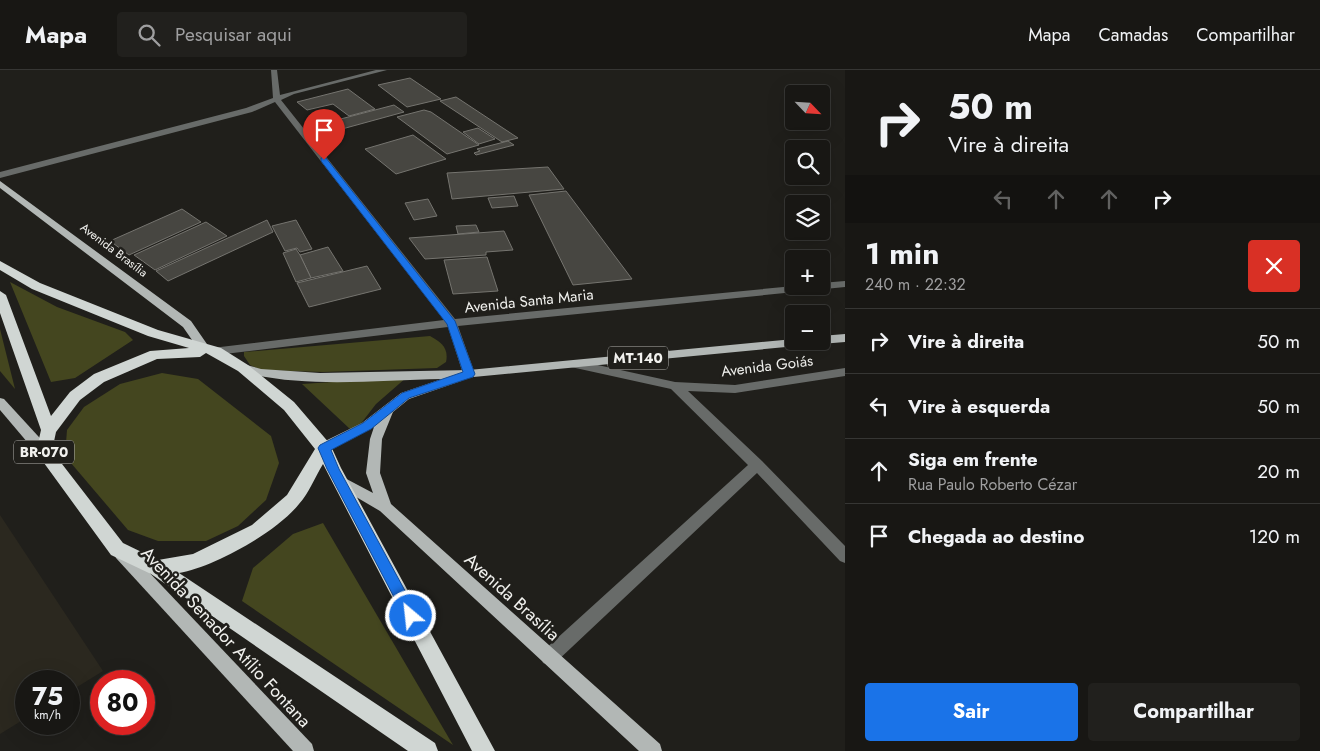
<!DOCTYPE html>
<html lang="pt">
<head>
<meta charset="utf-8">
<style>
  :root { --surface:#181714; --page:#21201d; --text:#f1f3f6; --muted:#9f9fa0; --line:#363634; --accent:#1a73e8 }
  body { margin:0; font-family:Jost,sans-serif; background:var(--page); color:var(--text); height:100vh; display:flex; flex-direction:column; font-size:19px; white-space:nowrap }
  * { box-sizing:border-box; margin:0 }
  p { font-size:16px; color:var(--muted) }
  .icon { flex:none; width:28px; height:28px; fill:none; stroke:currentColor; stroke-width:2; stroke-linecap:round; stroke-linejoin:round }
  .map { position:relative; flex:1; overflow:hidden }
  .panel { display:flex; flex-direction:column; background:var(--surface); width:475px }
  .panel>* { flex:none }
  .banner { background:#181714; color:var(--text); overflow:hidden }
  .needle { width:32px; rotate:115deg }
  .tools { position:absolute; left:785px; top:15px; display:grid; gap:10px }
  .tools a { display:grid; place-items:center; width:45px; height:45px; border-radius:5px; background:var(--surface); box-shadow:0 5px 20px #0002,0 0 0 1px var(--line); font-size:25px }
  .speed { position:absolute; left:15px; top:600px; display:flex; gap:10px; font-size:25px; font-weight:700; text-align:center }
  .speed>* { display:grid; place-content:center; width:65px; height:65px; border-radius:50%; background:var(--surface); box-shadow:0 5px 20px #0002,0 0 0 1px var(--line); line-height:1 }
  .speed small { font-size:12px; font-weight:400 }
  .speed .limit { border:8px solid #d22; background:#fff; color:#111 }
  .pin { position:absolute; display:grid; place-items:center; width:42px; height:42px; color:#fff; margin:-51px -21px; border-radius:50% 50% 50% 0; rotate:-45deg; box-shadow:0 0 5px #0007 }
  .pin .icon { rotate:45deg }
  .me { position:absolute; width:55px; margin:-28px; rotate:332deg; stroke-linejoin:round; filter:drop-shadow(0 0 4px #0008) }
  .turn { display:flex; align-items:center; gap:18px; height:105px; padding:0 20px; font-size:22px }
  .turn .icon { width:65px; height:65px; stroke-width:2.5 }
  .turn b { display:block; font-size:35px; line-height:42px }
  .lanes { display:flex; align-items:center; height:48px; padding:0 20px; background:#0003; justify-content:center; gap:25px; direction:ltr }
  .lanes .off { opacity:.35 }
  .round { display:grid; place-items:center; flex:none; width:52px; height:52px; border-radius:5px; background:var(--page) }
  .head { display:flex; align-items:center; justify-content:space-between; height:85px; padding:0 20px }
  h1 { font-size:30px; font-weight:700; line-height:38px }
  .button { display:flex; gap:10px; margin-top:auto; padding:10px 20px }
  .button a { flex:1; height:58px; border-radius:5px; background:var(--accent); color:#fff; font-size:20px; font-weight:700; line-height:58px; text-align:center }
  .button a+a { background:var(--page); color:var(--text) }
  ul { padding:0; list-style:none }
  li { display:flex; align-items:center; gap:15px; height:65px; padding:0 20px; border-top:1px solid var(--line) }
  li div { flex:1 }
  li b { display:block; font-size:19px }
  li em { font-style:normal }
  header { display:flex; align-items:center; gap:30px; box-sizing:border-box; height:70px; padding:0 25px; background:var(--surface); border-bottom:1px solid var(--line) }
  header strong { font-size:24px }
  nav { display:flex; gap:28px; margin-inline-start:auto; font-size:18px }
  .search { width:350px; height:45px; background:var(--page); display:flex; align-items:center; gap:12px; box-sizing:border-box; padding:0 18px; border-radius:5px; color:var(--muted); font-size:19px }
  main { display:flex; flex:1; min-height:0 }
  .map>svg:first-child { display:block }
</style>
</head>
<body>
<header>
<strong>Mapa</strong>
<div class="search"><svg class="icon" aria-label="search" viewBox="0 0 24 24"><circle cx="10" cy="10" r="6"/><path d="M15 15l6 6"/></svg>Pesquisar aqui</div>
<nav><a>Mapa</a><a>Camadas</a><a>Compartilhar</a></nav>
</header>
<main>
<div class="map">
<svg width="845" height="681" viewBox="0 0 845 681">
  <rect width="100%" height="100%" fill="#201f1b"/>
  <polygon fill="#2b281f" points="0,445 103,601 69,622 69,611 26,611 26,648 0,664"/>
  <g fill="#44461f">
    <polygon points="10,212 57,237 125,262 133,270 75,308 51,312"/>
    <polygon points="0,259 15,319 0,301"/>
    <path d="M430,266C441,272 449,278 446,292L437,298L323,302L261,300L250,295L244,286V282Z"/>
    <polygon points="162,303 198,309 271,366 279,393 266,430 238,456 206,471 158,471 128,460 65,386 67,360 84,337 120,314"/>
    <polygon points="407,307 376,334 359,356 350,359 302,314"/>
    <polygon points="323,453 453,675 242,531 253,498 293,464"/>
  </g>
  <g fill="#474641" stroke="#75746f">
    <polygon points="410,8 441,29 407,37 378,15"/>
    <polygon points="348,19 375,39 349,46 333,34 307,40 297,32"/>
    <polygon points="456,27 518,68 502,72 440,31"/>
    <polygon points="394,35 404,42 342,59 333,51"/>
    <polygon points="424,40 431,42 479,75 447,84 397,47"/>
    <polygon points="478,58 495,69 479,74 463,62"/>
    <polygon points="413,65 446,89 396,104 365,79"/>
    <polygon points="508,71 514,75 476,85 474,83 480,81 477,79"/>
    <polygon points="548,97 564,119 452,129 447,103"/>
    <polygon points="566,121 632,209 573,215 529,125"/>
    <polygon points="514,126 518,136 492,138 488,128"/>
    <polygon points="428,129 437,146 414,150 405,133"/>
    <polygon points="182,139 201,152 129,185 110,171"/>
    <polygon points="267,150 273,162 168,211 156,201"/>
    <polygon points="296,150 312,179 300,182 297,178 285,181 272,156"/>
    <polygon points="206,152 227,166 155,200 134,185"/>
    <polygon points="476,155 479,162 458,164 456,156"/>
    <polygon points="504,161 513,180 486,182 486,185 425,189 409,168"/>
    <polygon points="328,177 343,201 311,208 300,185"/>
    <polygon points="296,179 300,185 311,208 296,212 283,183"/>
    <polygon points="487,187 498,221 453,224 444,190"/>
    <polygon points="367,196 381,219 309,237 297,213"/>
  </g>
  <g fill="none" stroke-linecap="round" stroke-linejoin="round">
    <g fill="#686b69" fill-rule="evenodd">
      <polygon points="271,0 277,0 280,25 376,0 387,0 294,24 281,30 455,249 794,216 821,216 821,213 845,211 845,217 458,256 475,304 469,308 463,304 448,257 216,285 212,284 210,281 212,278 444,250 275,32 252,42 0,108 0,102 246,38 273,28"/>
      <polygon points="575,290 675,312 735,315 845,298 845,306 735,323 688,321 762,391 845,476 845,493 840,491 757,403 555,593 549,595 543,593 541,587 543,581 748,395 671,319 571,297 569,294"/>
    </g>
    <g fill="#b2b7b5" fill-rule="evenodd">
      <polygon points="0,111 191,251 209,277 207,280 199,280 183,257 0,118"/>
      <polygon points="845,264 845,272 821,274 816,271 821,271 821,266"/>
      <path d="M794,269V271H812L807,275L463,308L461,311L409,329L393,342L382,369L380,403L391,434L660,674L662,681H639L380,441L334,414L332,410L334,406L339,405L373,423L366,403L370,369L374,357L324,383L319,382L317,378L319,374L362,353L401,323L442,309C376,310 303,319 239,301L237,298L243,294L261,299L320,303L469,300Z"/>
      <polygon points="0,328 4,329 49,378 51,382 49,386 39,386 0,340"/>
      <polygon points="121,476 126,478 312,674 314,681 293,681 116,488 114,483 116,478"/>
    </g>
    <path fill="#d0d6d3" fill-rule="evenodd" d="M0,191L40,213L158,260L221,278L248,295L294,332L330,374L341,398L495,681H472L323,394C315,407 309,423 299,434C277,462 214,497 179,503L435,673L438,681H408L151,504L111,485L36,382L41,360L0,243V221L6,225L51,346L70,322L94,304L150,281L189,278L148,266L32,219L0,200ZM206,283L238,301L284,340L315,379L287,425L252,455L193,484L158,490L123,473L52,381L56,362L80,330L104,312L157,289L200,287Z"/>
  </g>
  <polygon fill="#1a73e8" stroke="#114b97" points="324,87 326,88 455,251 475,304 473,307 409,328 371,359 331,380 339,399 416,541 419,546 416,550 411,552 406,550 327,399 318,378 320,375 363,353 402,323 463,302 447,254 321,91 321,88"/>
  <g text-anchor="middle" stroke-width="5" stroke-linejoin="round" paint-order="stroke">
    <g font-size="12" fill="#f1f1ee" stroke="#201f1b">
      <text transform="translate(114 180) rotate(37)" y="4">Avenida Brasília</text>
    </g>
    <g fill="#201f1b" stroke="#b2b2af" stroke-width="1">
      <rect x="608" y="276.5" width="60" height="23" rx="4"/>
      <rect x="14" y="370.5" width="60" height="23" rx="4"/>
    </g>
    <g font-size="14" font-weight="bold" fill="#f1f1ee">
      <text x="638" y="293">MT-140</text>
      <text x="44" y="387">BR-070</text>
    </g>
    <g font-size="15" fill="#f1f1ee" stroke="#201f1b">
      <text transform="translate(529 231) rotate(-6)" y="5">Avenida Santa Maria</text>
      <text transform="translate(767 296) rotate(-7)" y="5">Avenida Goiás</text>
    </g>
    <g font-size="18" fill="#f1f1ee" stroke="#201f1b">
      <text transform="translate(512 527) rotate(42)" y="6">Avenida Brasília</text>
      <text transform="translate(226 567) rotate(47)" y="6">Avenida Senador Atílio Fontana</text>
    </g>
  </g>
</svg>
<div class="tools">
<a><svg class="needle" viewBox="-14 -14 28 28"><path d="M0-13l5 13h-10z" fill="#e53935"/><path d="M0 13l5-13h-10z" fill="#9f9fa0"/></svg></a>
<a><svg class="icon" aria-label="search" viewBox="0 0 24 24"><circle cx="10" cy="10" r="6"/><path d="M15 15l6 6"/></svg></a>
<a><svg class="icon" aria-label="layers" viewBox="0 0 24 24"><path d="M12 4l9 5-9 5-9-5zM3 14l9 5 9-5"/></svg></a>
<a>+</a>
<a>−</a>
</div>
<div class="speed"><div>75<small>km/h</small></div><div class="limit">80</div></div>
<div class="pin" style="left:324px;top:90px;background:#d93025"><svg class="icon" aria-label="arrive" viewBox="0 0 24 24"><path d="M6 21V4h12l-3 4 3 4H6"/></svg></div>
<svg class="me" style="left:411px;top:546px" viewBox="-20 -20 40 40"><circle r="17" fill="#1a73e8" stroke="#fff" stroke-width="3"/><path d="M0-11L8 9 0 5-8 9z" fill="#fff"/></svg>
</div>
<section class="panel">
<div class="banner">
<div class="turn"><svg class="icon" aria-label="right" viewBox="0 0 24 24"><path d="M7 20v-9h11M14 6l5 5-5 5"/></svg><div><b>50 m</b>Vire à direita</div></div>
<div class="lanes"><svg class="icon off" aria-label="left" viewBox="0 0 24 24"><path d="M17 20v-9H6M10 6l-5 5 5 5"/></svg><svg class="icon off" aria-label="ahead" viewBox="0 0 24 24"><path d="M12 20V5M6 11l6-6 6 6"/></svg><svg class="icon off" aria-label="ahead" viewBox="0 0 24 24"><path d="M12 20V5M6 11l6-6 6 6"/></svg><svg class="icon" aria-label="right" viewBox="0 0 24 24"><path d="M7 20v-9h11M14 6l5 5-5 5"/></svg></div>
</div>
<div class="head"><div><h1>1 min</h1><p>240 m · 22:32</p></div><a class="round" style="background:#d93025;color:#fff"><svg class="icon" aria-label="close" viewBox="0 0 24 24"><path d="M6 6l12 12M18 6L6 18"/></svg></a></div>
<ul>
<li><svg class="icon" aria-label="right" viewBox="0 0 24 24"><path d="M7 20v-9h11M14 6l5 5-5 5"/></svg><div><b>Vire à direita</b></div><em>50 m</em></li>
<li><svg class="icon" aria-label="left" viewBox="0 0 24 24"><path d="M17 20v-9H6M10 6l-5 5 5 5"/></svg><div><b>Vire à esquerda</b></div><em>50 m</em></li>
<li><svg class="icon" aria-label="ahead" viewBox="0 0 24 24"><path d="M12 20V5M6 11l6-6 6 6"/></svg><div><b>Siga em frente</b><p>Rua Paulo Roberto Cézar</p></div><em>20 m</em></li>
<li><svg class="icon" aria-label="arrive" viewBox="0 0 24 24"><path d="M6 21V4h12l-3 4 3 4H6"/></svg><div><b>Chegada ao destino</b></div><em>120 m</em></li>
</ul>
<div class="button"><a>Sair</a><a>Compartilhar</a></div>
</section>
</main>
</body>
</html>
